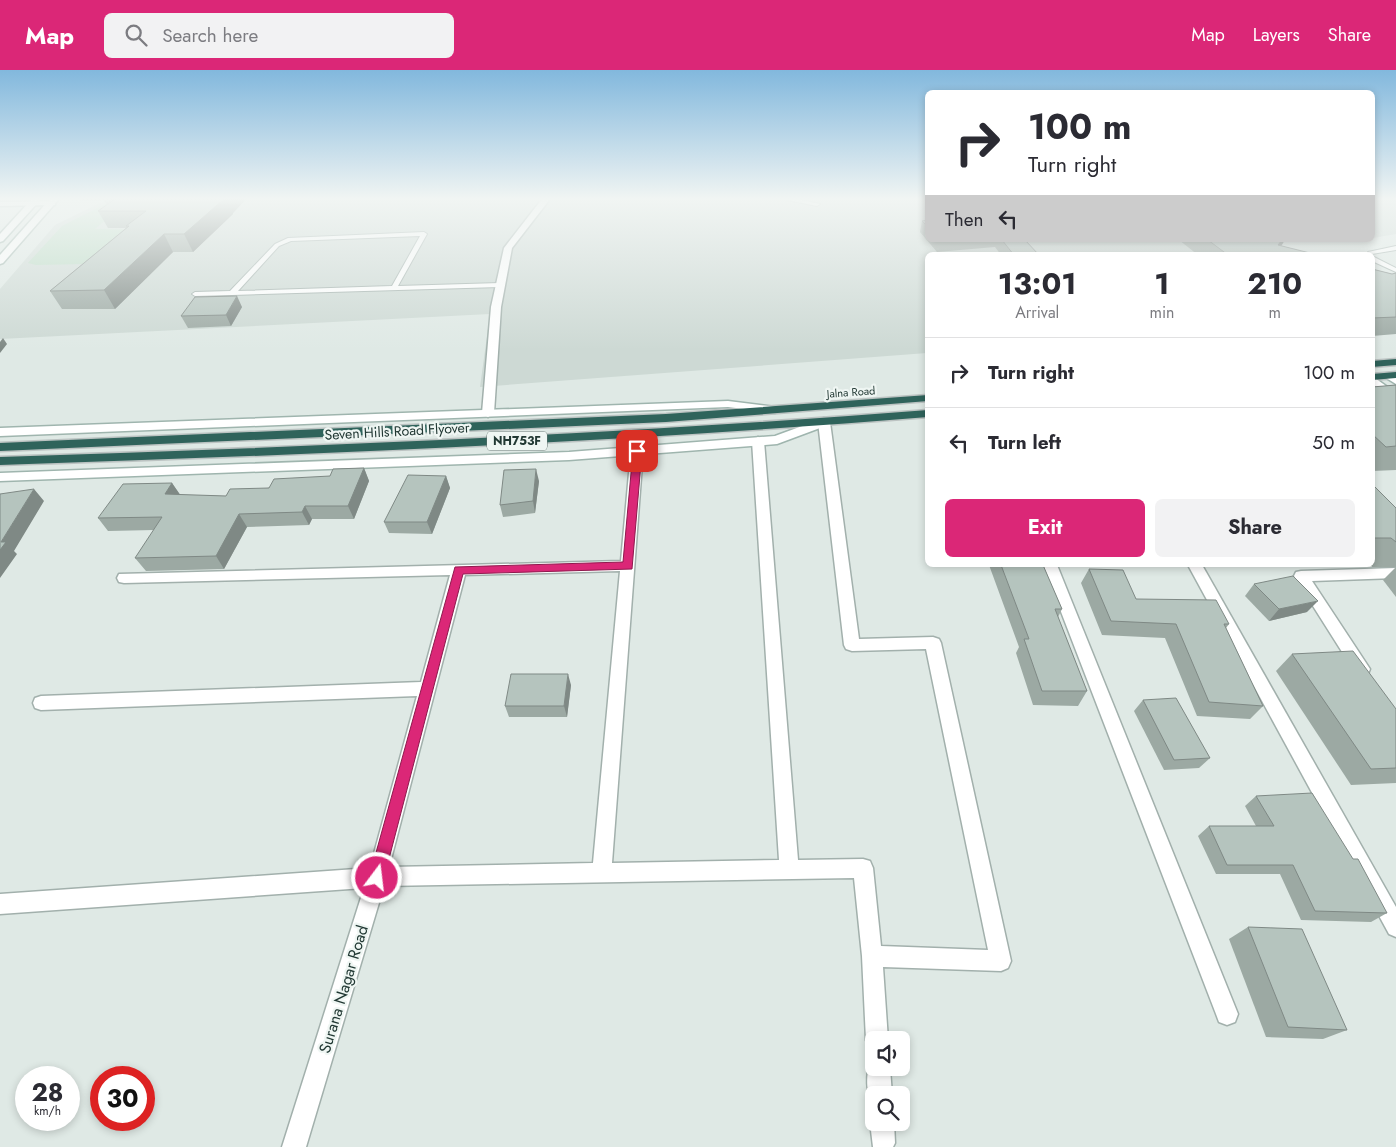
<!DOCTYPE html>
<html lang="en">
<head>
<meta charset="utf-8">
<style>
  :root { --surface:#fff; --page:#f2f2f3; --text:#2b2b33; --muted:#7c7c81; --line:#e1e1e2; --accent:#db2777 }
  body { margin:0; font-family:Jost,sans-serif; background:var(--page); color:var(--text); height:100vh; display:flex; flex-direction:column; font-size:19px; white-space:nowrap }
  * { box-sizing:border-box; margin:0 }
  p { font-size:16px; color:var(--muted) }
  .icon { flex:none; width:28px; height:28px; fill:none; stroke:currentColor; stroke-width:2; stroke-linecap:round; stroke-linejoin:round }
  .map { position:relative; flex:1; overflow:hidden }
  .side { position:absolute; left:925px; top:182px; width:450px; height:315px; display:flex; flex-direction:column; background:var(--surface); border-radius:8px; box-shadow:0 2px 8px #0003 }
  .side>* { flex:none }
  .hud { position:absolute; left:925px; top:20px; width:450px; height:152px; border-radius:8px; box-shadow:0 2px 8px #0003; background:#fff; color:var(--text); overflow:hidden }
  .controls { position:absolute; left:865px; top:961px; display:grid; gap:10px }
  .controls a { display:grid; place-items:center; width:45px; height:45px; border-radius:8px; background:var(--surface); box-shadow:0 2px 8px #0003; font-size:25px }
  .speed { position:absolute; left:15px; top:996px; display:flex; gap:10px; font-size:25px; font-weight:700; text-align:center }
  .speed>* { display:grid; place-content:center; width:65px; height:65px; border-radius:50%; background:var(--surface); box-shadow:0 2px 8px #0003; line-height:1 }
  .speed small { font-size:12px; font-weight:400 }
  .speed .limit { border:8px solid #d22; background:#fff; color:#111 }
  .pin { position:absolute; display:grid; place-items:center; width:42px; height:42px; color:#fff; margin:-21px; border-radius:10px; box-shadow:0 2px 8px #0006 }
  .me { position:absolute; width:55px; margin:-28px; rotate:15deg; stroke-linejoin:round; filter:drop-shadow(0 0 4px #0008) }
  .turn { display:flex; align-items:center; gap:18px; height:105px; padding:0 20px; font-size:22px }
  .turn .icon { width:65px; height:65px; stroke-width:2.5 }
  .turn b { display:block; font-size:35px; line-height:42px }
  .then { display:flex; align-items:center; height:48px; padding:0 20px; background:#0003; gap:10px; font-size:19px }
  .eta { display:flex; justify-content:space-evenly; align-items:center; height:85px; text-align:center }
  .eta b { font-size:30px; font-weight:700; line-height:35px }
  .button { display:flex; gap:10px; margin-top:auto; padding:10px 20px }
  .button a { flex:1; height:58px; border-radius:8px; background:var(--accent); color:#fff; font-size:20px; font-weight:700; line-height:58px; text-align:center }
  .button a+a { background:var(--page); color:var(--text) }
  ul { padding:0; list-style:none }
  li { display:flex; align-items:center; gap:15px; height:70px; padding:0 20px; border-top:1px solid var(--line) }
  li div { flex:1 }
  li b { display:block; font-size:19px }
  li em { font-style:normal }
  header { display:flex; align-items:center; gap:30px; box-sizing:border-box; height:70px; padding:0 25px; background:var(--accent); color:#fff }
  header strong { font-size:24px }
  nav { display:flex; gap:28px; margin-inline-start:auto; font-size:18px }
  .search { width:350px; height:45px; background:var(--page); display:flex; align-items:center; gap:12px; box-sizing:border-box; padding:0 18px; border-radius:8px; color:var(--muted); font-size:19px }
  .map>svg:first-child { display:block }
</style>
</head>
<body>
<header>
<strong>Map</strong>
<div class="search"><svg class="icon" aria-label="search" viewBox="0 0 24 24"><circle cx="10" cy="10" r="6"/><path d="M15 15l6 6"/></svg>Search here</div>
<nav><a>Map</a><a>Layers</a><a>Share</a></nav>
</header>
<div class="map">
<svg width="1396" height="1077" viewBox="0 0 1396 1077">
  <rect width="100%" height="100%" fill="#dfe9e5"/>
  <g fill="#cdd9d4">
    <polygon points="108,129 927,129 928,170 1210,170 1284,185 928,185 927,283 480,317 490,244 0,269 0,219 55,155"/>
    <polygon points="1373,129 1390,129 1396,132 1396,164 1373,168"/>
  </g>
  <polygon fill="#b9dac3" points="115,129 116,141 95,159 145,160 86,194 36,195 28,193 62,156"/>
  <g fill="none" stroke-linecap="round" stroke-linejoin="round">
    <defs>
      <g id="lane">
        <polygon points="782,129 797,129 820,134 817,136"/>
        <path d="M424,162L427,164L398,216L500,213L503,215L500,217L232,225L195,226L192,224L195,222L230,221L275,174L288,168ZM420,166L392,216L238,221L279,176L291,171Z"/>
        <polygon points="1396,176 1396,180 1366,185 1368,182"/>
        <polygon points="1372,186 1396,198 1396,202 1372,191"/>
      </g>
      <g id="street">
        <polygon points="542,129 550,129 512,178 501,237 494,343 488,347 484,345 482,343 491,237 504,178"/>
        <polygon points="55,131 55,135 52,135 0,136 0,132"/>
        <path d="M824,348L830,352L859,569L933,567L939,569L941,573L1011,891L1008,898L1001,901L883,897L888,970H874V980L869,978L866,970L862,886L854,808L384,816L306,1077H282L364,818L0,844V824L370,798L417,626L41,640L35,638L33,633L35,628L41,626L421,612L450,505L124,513L119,512L117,508L119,504L621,491L631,381L637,377L643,381L612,793L779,790L752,371L758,367L764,371L798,790L863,789L870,791L873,798L881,876L988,880L926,579L852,581L846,579L844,575L818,352ZM620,501L593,793L389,797L465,505Z"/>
        <polygon points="1043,495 1057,495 1238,944 1235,952 1227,955 1219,952 1216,944"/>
        <polygon points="1188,495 1202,495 1396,837 1396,867 1389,864"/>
        <polygon points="1396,498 1396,508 1312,511 1370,599 1368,604 1362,605 1356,604 1294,506 1296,502 1301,501"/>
        <path d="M874,989V998H890L892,1025H874V1034C865,1025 866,1002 871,990Z"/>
        <polygon points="874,1044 874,1052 894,1052 895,1073 893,1077 873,1077 870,1052"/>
      </g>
      <g id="secondary">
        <polygon points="32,129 41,129 3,171 0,172 0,164"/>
        <polygon points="50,129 59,129 3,193 0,194 0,185"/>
        <polygon points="1389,303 1396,306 1396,314 1383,306"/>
        <polygon points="1372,306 1396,323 1396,332 1392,331 1372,315"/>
        <polygon points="728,331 775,337 781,340 775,343 728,337 0,366 0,358"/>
        <polygon points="824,348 828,349 830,352 828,355 777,374 569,390 0,411 0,403 569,382 775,366"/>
      </g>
      <g id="highway">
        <polygon points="1396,289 1396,295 1372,297 1372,291"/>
        <polygon points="1396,302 1396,308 1372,310 1372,304"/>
        <polygon points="928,325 928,331 666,352 0,381 0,373 666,344"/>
        <path d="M928,340V347C619,372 310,385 0,395V387C310,377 619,364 928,340Z"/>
      </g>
    </defs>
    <use href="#lane" stroke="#a2b0ac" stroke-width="2"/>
    <use href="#street" stroke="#a2b0ac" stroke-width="3"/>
    <use href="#secondary" stroke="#9fb5ae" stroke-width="3"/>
    <use href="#highway" stroke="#bcc3c2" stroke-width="3"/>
    <use href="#lane" fill="#fff" fill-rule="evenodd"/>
    <use href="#street" fill="#fff" fill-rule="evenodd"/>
    <use href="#secondary" fill="#fff" fill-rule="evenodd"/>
    <use href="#highway" fill="#2f635b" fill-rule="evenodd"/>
  </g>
  <g fill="#9ca9a3">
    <polygon points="80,129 246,129 233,143 233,144 193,182 173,182 115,239 62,239 50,221 126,158 108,158 98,141 107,135 104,130 82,131"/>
    <polygon points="928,150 928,170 1025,170 1039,185 1001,185 995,177 937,182 920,162 922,151"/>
    <polygon points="1179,170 1287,170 1286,171 1284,170 1281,176 1318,185 1198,185"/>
    <polygon points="1372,199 1392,204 1396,203 1396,264 1372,266"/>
    <polygon points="242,237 231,256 188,258 181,246"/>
    <polygon points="1396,315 1396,400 1372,401 1372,317"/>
    <polygon points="364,398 369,411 354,449 312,449 309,455 247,457 224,499 146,501 135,488 154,460 108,461 98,448 172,413 180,425 226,426 330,406"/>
    <polygon points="446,406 450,418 432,464 389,463 384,452"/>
    <polygon points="539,411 535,443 503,447 500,435"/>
    <polygon points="1372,414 1396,438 1396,497 1372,497 1371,495 1372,495"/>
    <polygon points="989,495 1043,495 1062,539 1058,547 1087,621 1078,636 1033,635 1016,583 1019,577"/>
    <polygon points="1396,497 1396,527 1383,510"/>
    <polygon points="1089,499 1136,529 1229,554 1226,558 1263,636 1250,649 1197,646 1165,568 1102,565 1081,513"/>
    <polygon points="1254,514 1307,542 1269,551 1245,526"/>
    <polygon points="1292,584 1396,639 1396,713 1351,715 1276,601"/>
    <polygon points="571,615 567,647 509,647 505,636"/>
    <polygon points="1143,630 1210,688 1199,698 1164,700 1134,641"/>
    <polygon points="1256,726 1387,843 1371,852 1301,850 1280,804 1216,804 1198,766 1209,756 1256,756 1245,736"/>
    <polygon points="1248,857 1347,960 1323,969 1266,967 1229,869"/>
  </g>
  <g fill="#7f8985">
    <polygon points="224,129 246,129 233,143 233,144 193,182 184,164"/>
    <polygon points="164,164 173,182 115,239 104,220"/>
    <polygon points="1282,170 1285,170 1280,178 1278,175"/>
    <polygon points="237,226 242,237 231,256 226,245"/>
    <polygon points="3,268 7,274 0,283 0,272"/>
    <polygon points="364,398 369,411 354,449 348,436"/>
    <polygon points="536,399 539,411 535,443 533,431"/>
    <polygon points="446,406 450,418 432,464 427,452"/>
    <polygon points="172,413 181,426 165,424"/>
    <polygon points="34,419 44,431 14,481 17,484 0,508 0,480 1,472"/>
    <polygon points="305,436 312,449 309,455 302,442"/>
    <polygon points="239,444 247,457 224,499 216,486"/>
    <polygon points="1318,531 1307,542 1269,551 1279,539"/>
    <polygon points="568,604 571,615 567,647 564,636"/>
  </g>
  <g fill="#b5c4be" stroke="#7f8985">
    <polygon points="115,129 224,129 184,164 164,164 104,220 50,221 129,156 126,156 146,141 98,141"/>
    <polygon points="928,150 928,157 922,151"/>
    <polygon points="1002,170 1025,170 1039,185 1014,185"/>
    <polygon points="1208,170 1282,170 1278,175 1318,185 1228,185"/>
    <polygon points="1372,199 1392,204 1396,203 1396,247 1372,248"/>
    <polygon points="237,226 226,245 181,246 195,227"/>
    <polygon points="1396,315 1396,376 1386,377 1372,364 1372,317"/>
    <polygon points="364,398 348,436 305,436 302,442 239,444 216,486 135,488 162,447 98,448 123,414 172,413 165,424 226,426 230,419 269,418 274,409 330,406 333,399"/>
    <polygon points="536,399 533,431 500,435 504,400"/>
    <polygon points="408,405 446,406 427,452 384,452"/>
    <polygon points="1372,414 1396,438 1396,472 1391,468 1372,468"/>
    <polygon points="34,419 1,472 6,472 0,480 0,424"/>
    <polygon points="1001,495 1043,495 1062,539 1055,539 1087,621 1042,621 1024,569 1029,569"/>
    <polygon points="1089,499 1123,500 1136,529 1216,530 1229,554 1224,554 1263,636 1209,632 1176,554 1111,551"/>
    <polygon points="1293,506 1318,531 1279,539 1254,514"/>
    <polygon points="1353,581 1396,639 1396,698 1371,699 1292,584"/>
    <polygon points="511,604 568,604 564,636 505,636"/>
    <polygon points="1176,628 1210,688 1174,690 1143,630"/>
    <polygon points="1312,723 1353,789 1358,789 1387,843 1315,841 1293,795 1227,795 1209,756 1274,756 1256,726"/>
    <polygon points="1248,857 1302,859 1347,960 1288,957"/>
  </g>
  <linearGradient id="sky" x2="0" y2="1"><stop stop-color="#82b8dd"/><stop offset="0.46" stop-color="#f1f5f3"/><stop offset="1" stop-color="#f1f5f3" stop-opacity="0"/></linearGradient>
  <rect width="1396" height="280" fill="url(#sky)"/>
  <polygon fill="#db2777" stroke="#8e194d" points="637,378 642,381 632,499 463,504 384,808 382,813 377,815 372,813 369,808 455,497 623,492 633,381"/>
  <g text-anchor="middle" stroke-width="4.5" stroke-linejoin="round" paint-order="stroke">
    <g font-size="11" fill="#213833" stroke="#eff6f3">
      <text transform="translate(851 322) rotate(-4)" y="4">Jalna Road</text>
    </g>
    <rect fill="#eff6f3" stroke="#5f716d" stroke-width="1" x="487" y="361.5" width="60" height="19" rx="4"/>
    <g font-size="12" font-weight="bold" fill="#213833">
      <text x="517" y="375">NH753F</text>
    </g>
    <g font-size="14" fill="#213833" stroke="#eff6f3">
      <text transform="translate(397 361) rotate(-3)" y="5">Seven Hills Road Flyover</text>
    </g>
    <g font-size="16" fill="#213833" stroke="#eff6f3">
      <text transform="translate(343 919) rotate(-73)" y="6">Surana Nagar Road</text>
    </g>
  </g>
</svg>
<div class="controls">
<a><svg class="icon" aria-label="sound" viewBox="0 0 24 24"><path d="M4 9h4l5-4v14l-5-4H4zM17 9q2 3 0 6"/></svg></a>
<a><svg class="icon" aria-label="search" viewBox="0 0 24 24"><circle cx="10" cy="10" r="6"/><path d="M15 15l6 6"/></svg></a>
</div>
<div class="speed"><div>28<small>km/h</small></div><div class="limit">30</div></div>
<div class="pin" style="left:637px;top:381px;background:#d93025"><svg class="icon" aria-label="arrive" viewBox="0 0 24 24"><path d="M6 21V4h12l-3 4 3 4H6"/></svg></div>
<svg class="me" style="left:377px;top:808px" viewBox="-20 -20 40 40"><circle r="17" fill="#db2777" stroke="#fff" stroke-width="3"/><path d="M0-11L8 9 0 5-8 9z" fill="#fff"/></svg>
<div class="hud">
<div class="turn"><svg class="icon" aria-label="right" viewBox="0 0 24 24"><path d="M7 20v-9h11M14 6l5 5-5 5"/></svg><div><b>100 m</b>Turn right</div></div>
<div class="then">Then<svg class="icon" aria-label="left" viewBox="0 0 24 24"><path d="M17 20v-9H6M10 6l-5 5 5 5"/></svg></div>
</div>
<section class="side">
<div class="eta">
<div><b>13:01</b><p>Arrival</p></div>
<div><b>1</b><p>min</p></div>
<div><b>210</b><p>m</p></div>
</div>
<ul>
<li><svg class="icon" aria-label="right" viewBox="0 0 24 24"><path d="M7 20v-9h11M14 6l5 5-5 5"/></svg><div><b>Turn right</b></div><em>100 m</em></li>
<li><svg class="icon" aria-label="left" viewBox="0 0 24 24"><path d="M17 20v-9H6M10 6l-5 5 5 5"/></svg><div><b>Turn left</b></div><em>50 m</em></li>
</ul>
<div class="button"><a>Exit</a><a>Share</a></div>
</section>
</div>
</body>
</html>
